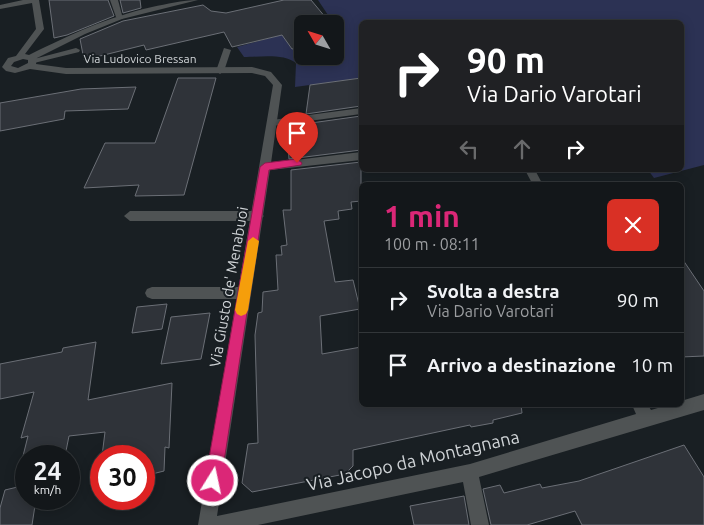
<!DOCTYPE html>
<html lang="it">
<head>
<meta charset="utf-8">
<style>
  :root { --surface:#13171a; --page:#202427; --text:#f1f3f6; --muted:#9d9fa2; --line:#323639; --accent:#db2777 }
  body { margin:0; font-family:Ubuntu,sans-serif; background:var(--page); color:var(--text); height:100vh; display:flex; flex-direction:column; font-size:19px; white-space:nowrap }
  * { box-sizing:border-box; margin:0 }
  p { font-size:16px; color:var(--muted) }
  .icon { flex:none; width:28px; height:28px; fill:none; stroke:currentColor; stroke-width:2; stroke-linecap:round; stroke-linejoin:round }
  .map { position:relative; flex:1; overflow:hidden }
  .details { position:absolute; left:359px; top:182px; width:325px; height:225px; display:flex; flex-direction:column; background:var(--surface); border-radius:8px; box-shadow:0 2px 12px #0003,0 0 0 1px var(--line) }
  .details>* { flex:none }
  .banner { position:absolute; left:359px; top:20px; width:325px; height:152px; border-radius:8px; box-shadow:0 2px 12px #0003,0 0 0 1px var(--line); background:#202124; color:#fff; overflow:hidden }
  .needle { width:32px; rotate:309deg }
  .fabs { position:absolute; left:294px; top:15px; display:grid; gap:10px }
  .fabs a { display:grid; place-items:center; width:50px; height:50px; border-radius:8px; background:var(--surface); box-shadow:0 2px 12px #0003,0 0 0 1px var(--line); font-size:25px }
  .speed { position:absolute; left:15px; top:445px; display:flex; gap:10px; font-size:25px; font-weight:700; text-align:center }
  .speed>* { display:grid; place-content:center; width:65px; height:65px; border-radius:50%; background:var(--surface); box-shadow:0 2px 12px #0003,0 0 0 1px var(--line); line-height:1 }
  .speed small { font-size:12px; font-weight:400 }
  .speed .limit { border:8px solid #d22; background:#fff; color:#111 }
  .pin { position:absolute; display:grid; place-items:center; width:42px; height:42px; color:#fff; margin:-51px -21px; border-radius:50% 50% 50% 0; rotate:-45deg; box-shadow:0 0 5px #0007 }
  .pin .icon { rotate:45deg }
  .me { position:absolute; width:55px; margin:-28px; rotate:10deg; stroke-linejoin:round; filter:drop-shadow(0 0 4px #0008) }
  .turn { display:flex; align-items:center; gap:18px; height:105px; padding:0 25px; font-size:22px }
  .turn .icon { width:65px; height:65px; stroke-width:2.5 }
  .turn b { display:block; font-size:35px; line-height:42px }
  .lanes { display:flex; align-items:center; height:48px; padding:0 25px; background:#0003; justify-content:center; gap:25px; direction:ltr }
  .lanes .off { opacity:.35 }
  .round { display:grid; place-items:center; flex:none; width:52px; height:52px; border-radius:8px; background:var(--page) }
  .head { display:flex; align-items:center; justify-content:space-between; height:85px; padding:0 25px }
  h1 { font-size:30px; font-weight:700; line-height:38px; color:var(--accent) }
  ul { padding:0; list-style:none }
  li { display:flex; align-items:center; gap:15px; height:65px; padding:0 25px; border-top:1px solid var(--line) }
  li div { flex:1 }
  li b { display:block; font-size:19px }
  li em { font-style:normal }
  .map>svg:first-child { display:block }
</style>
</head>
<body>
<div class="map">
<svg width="704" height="525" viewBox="0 0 704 525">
  <rect width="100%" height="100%" fill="#191f23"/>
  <path fill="#2c3254" d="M318,0H704V165L654,178L648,170H681V22H361V78L295,87L296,63C284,53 259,57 244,57L237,47L302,29V56H335V24H324L332,21Z"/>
  <g fill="#2f3339" stroke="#6b6f76">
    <polygon points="49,0 108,0 114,16 67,35 54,38"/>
    <polygon points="120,0 140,0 141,8 123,13"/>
    <polygon points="284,0 311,0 331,24 302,24 302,47 292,49 282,35 232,47 224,32 146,50 144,45 84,60 80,39 123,21 203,5 211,11 226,13"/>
    <polygon points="178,78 216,78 184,195 135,196 139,185 84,188 105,143 155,143"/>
    <polygon points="361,78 361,106 306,114 310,85"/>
    <polygon points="136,87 128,109 65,111 64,119 0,131 0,103 81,89"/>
    <polygon points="361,116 361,150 289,159 287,135 303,133 304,124"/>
    <polygon points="361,162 361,201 351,202 352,209 338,211 339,219 324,221 335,282 353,280 360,309 320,316 322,354 361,347 361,405 521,405 522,413 493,420 493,423 471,427 470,425 353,450 353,466 345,474 252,492 242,483 248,444 258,443 255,335 258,313 262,312 263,292 278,290 276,255 282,255 281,246 287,245 283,210 291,210 291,170"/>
    <polygon points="681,257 704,291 704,356 681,357"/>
    <polygon points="167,304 162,329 132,333 137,307"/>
    <polygon points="210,313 201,359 161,364 171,317"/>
    <polygon points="96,342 88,400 172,383 169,448 165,447 164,471 144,476 144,456 102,456 105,432 69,436 65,456 23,456 28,436 21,438 34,392 0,399 0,364 62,352 63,348"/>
    <polygon points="684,445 704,477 704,525 582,525 575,511 527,525 491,525 483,489 500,485 504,493 540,484 542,488 579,481"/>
    <polygon points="26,485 26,499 36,499 32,525 0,525 0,508 5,490"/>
    <polygon points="464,496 469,525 414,525 410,506"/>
  </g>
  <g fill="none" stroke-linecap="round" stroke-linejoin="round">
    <g fill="#4f5354" fill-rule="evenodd">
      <polygon points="110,0 118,0 123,19 116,17"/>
      <polygon points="76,48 80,50 79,52 34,63 30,60"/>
      <polygon points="224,48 231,50 224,71 220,74 216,71"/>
      <polygon points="361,108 361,114 272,126 267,123 272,120"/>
      <polygon points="130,211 258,211 264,216 258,221 130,221 124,216"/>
      <polygon points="152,287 244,287 249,289 251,293 249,297 244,299 152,299 147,297 145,293 147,289"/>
    </g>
    <g fill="#4f5354" fill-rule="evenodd">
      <path d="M23,0H39L44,29L25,54L29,55C72,34 105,18 152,7C167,4 182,0 198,0L122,19L85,34L37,58L36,64L66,68L252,67L271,72L282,85L271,163L361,152V160L270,170L217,516L470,464L636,414L632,405H648L651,410L668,405H681V401L704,394V410L479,477L489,525H471L463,482L258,525H198L273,85L265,76L252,73L66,74L30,69L15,73L6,71L2,67L8,58L16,56L36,29L32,3L0,9V5ZM23,59L28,60V63L18,68L11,66L14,62Z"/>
      <polygon points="525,170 535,170 543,185 533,185"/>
    </g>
  </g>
  <polygon fill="#db2777" stroke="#8e194d" points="297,159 302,163 301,165 269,170 221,481 218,487 213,489 207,487 205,481 260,167 265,163"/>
  <polygon fill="#f59e0b" points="253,237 259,241 248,310 246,314 241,316 237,314 235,310 248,241"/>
  <g text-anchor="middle" stroke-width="4" stroke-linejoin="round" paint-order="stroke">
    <g font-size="12" fill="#cfd3d6" stroke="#191f23">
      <text x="140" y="63">Via Ludovico Bressan</text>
    </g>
    <g font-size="15" fill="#cfd3d6" stroke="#191f23">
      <text transform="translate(229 287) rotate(-80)" y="5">Via Giusto de' Menabuoi</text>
    </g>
    <g font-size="18" fill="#cfd3d6" stroke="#191f23">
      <text transform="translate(413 461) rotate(-13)" y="6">Via Jacopo da Montagnana</text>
    </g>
  </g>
</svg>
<div class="fabs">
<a><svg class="needle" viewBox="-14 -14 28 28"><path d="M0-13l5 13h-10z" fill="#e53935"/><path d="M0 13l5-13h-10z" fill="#9d9fa2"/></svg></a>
</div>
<div class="speed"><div>24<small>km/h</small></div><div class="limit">30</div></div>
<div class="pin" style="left:297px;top:163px;background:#d93025"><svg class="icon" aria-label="arrive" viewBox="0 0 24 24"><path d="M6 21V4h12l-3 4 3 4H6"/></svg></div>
<svg class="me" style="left:213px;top:481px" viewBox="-20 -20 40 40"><circle r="17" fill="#db2777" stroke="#fff" stroke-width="3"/><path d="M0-11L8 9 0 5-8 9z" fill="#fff"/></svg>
<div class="banner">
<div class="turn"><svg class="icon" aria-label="right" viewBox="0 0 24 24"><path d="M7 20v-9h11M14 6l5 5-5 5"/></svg><div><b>90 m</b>Via Dario Varotari</div></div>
<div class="lanes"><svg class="icon off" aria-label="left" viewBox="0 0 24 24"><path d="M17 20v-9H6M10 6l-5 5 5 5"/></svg><svg class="icon off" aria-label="ahead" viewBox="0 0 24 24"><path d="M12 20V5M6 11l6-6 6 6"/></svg><svg class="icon" aria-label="right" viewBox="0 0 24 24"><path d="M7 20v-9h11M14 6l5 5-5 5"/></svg></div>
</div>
<section class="details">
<div class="head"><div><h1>1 min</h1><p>100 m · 08:11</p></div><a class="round" style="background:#d93025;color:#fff"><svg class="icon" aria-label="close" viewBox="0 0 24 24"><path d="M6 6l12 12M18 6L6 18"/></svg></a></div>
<ul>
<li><svg class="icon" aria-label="right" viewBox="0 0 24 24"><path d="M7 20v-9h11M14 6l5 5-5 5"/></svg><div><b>Svolta a destra</b><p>Via Dario Varotari</p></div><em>90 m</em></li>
<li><svg class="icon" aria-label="arrive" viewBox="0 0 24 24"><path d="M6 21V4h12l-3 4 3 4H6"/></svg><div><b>Arrivo a destinazione</b></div><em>10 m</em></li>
</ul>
</section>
</div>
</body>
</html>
